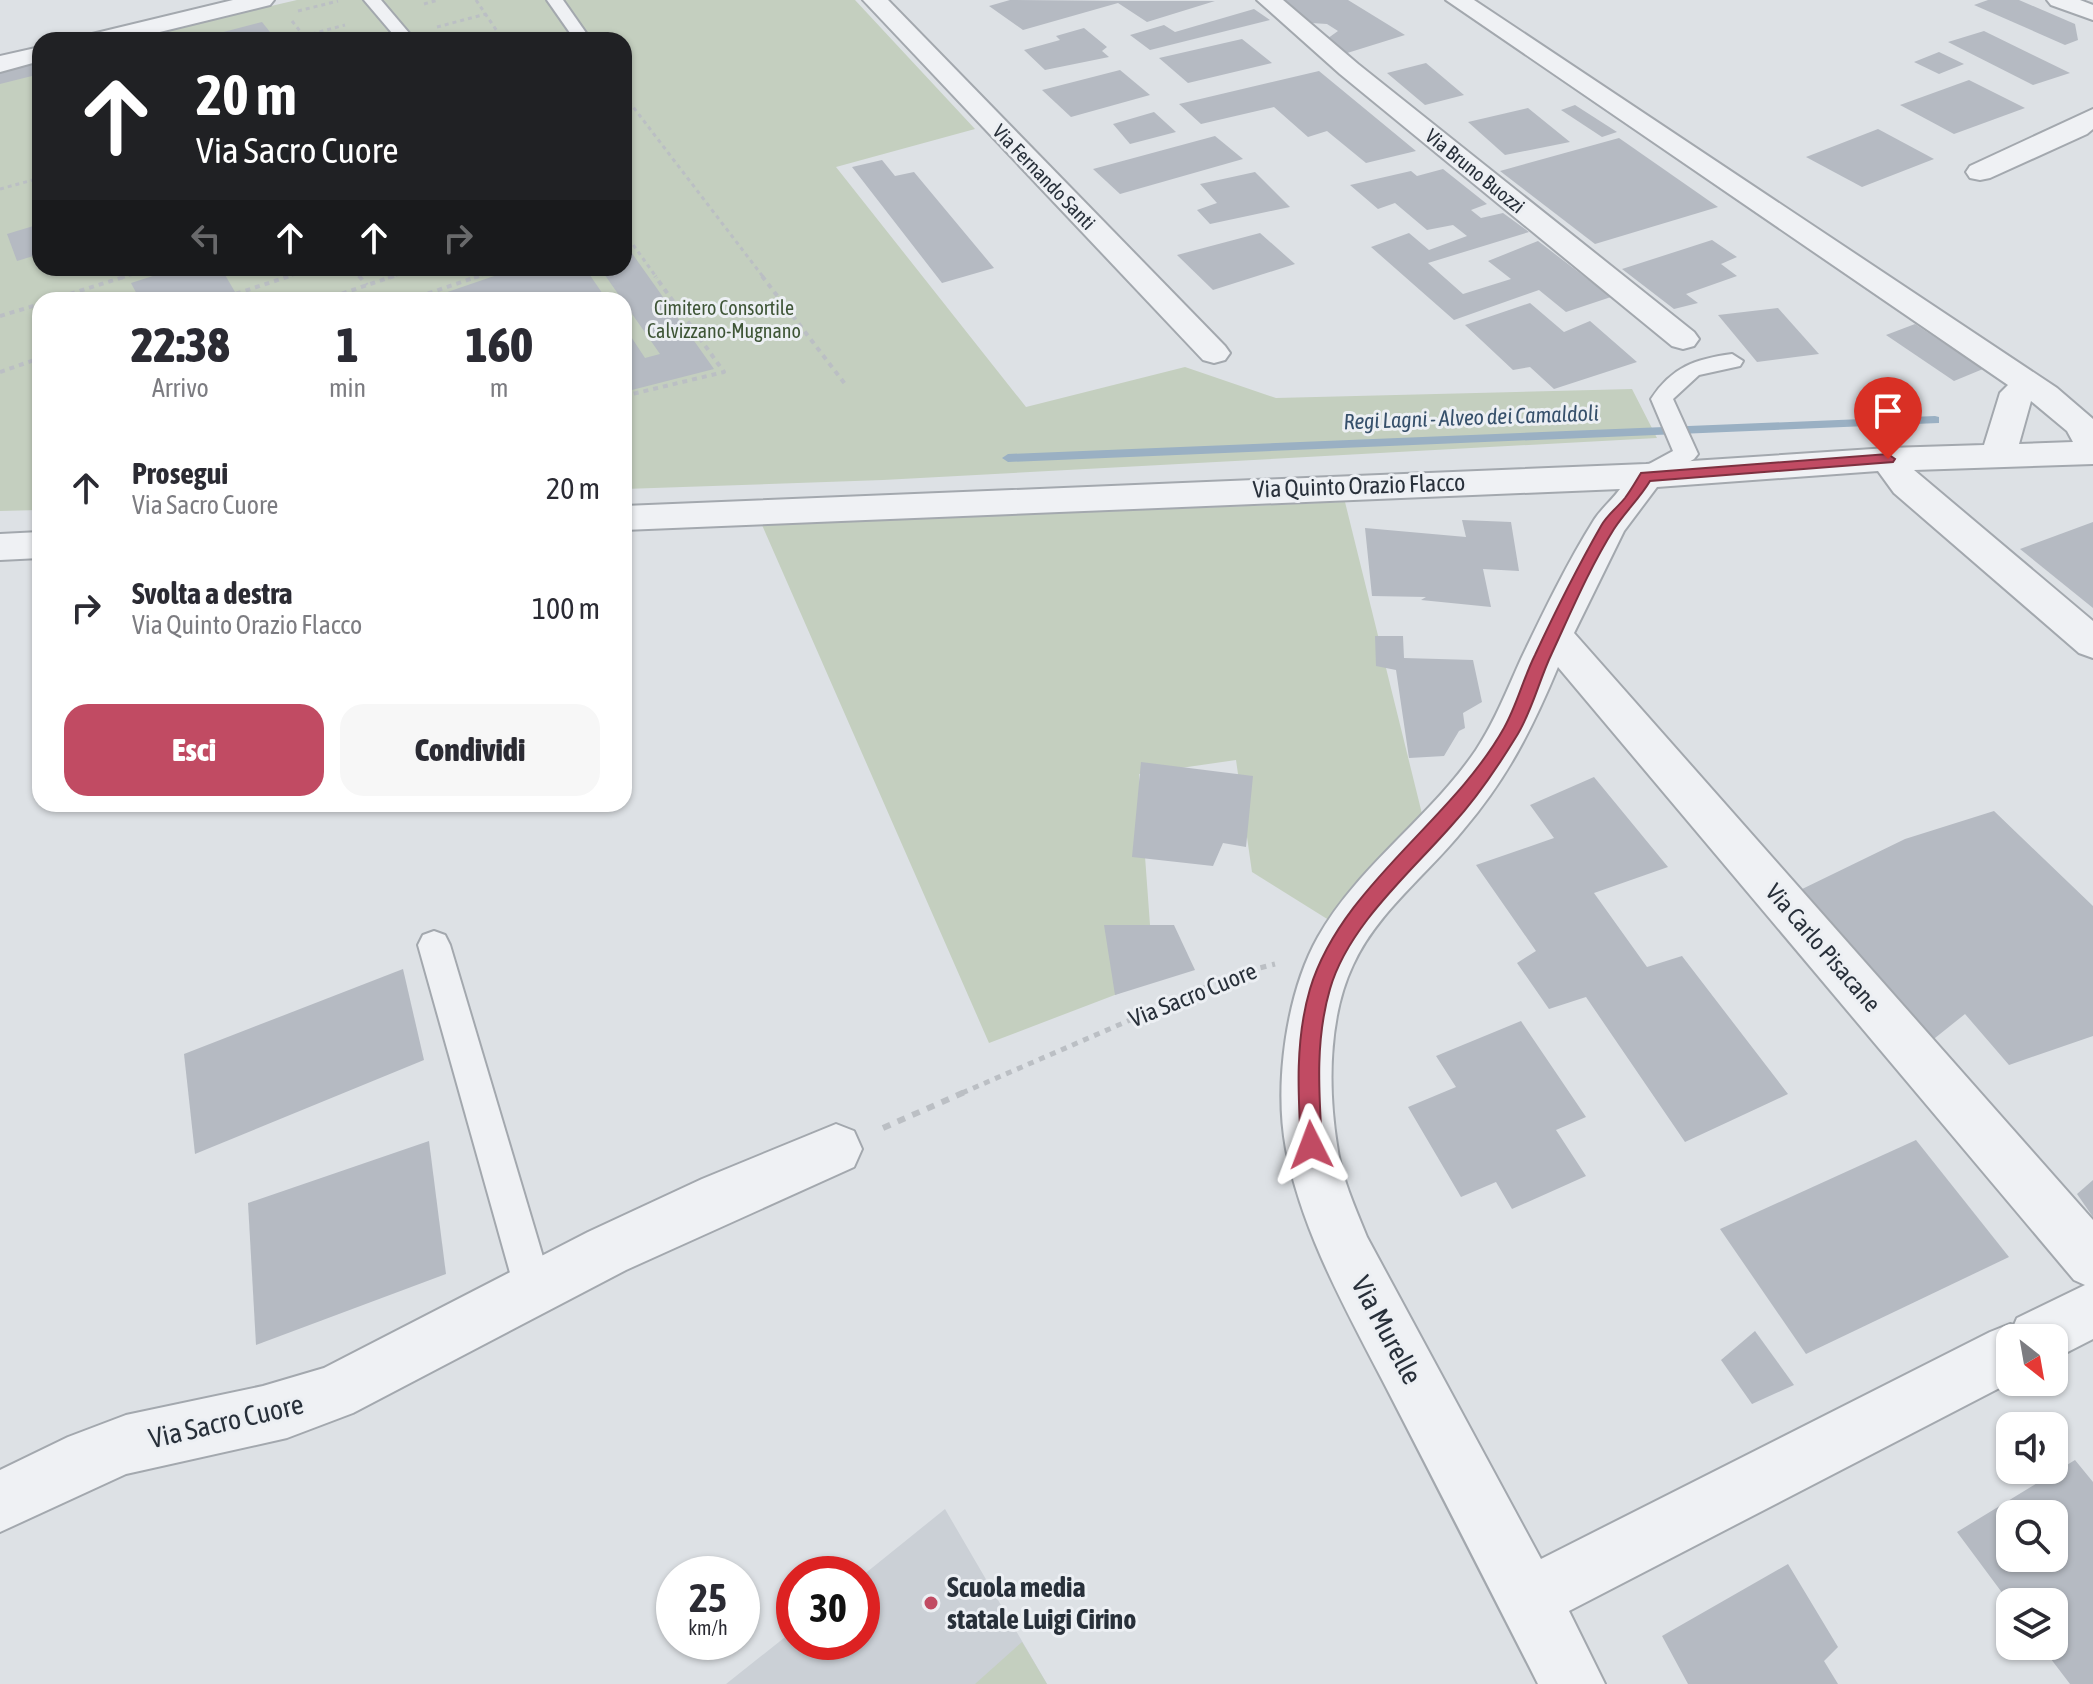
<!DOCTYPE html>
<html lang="it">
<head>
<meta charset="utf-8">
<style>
  :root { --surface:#fff; --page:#f7f7f7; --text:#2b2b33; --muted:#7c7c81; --accent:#c14b63 }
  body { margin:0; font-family:"Asap Condensed",sans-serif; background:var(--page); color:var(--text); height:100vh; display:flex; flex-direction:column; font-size:30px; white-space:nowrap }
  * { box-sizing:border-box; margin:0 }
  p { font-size:26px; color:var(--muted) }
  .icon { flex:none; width:44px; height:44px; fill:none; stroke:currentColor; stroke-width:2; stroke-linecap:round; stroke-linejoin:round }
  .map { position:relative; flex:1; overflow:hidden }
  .panel { position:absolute; left:32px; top:292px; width:600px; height:520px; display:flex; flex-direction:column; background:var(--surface); border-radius:24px; box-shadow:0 2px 6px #0004 }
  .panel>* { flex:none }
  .guide { position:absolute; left:32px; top:32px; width:600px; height:244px; border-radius:24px; box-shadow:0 2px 6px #0004; background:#202124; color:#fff; overflow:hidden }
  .needle { width:52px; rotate:149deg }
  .tools { position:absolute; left:1996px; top:1324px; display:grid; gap:16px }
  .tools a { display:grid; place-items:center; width:72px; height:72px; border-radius:16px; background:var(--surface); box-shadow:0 2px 6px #0004; font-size:40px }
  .speed { position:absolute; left:656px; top:1556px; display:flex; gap:16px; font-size:40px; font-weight:700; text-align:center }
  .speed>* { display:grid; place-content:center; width:104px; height:104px; border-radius:50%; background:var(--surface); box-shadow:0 2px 6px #0004; line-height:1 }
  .speed small { font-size:20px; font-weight:400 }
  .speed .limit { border:12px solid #d22; background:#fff; color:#111 }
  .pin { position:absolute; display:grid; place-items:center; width:68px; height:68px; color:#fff; margin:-82px -34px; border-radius:50% 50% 50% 0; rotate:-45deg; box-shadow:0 0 8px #0007 }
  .pin .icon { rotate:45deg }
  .me { position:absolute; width:88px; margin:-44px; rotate:357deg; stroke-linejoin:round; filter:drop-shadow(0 0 6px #0008) }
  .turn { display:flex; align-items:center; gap:28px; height:168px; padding:0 32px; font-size:36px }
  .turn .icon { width:104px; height:104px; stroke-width:2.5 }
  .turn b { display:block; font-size:56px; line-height:68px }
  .lanes { display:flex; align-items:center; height:76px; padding:0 32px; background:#0003; justify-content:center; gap:40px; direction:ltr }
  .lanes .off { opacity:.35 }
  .eta { display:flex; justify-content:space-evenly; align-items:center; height:136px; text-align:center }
  .eta b { font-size:48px; font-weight:800; line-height:56px }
  .action { display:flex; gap:16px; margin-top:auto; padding:16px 32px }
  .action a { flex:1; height:92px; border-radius:24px; background:var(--accent); color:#fff; font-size:32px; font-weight:800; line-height:92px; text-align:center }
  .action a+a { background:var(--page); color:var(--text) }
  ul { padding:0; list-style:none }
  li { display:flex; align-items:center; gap:24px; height:120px; padding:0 32px }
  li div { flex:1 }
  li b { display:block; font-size:30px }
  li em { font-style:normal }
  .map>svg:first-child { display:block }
</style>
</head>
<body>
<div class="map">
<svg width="2093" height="1684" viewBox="0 0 2093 1684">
  <rect width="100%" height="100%" fill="#dde1e5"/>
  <polygon fill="#cbd0d6" points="945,1509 1047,1684 726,1684 794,1630 794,1642 862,1642 862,1576"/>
  <g fill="#c4cfbf">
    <polygon points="297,0 855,0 975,129 836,167 1026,407 1185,367 1276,398 1632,389 1657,438 883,480 624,489 624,300 40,300 40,510 0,511 0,71 40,61 40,268 624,268 624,40 123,40 256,7 258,9"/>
    <polygon points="1345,502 1428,838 1348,932 1252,872 1236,760 1139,774 1154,980 989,1043 762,525"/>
    <polygon points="1022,1642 1047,1684 975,1684"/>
  </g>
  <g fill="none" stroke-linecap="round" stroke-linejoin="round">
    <polygon fill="#9ab0c3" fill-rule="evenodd" points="1935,416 1939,417 1939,423 1008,462 1002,458 1008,454"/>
  </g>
  <g fill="#b5bac2" fill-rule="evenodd">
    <polygon points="1010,0 1125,1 1215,1 1147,22 1118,3 1023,30 989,6"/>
    <polygon points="1279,0 1348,0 1405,35 1344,54 1324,41 1338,31 1327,24 1311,23"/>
    <polygon points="1988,0 2019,0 2075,24 2078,40 2065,45 1974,5"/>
    <polygon points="1254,9 1270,20 1150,50 1130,35 1164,25 1175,32"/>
    <polygon points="262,22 270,32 227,40 216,40 212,35"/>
    <polygon points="1084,28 1107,47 1102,51 1109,57 1045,70 1024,50 1060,40 1056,36"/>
    <polygon points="1984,31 2070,73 2033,85 1948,42"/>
    <polygon points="1242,39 1272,63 1188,83 1159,58"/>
    <polygon points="1939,52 1964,64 1939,74 1914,62"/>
    <polygon points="34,62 40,74 0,84 0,71"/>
    <polygon points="1426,63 1464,95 1425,105 1387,73"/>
    <polygon points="1120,70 1150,95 1071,117 1042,90"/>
    <polygon points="1319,71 1416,151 1366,163 1327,131 1308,137 1274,107 1201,124 1179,104"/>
    <polygon points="1969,80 2025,108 1954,134 1900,105"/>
    <polygon points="1575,105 1617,132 1602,137 1561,110"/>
    <polygon points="1528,108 1570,142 1505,155 1468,122"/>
    <polygon points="1154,112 1176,132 1130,144 1113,124"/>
    <polygon points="1878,129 1934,159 1862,187 1806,157"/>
    <polygon points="1215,136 1243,159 1120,194 1093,169"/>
    <polygon points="1619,138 1718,207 1595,244 1500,171"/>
    <polygon points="882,160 895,176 914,172 994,268 942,283 852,167"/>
    <polygon points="1443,169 1487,204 1471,210 1481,218 1503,213 1529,232 1428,263 1463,294 1511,279 1488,261 1538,241 1611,297 1566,312 1539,290 1454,320 1371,247 1409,233 1429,250 1467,236 1453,225 1427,230 1395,203 1378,209 1350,185 1411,171 1417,176"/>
    <polygon points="1255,172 1290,207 1210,224 1197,210 1217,203 1200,184"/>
    <polygon points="40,224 40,254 17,261 7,234"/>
    <polygon points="1260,233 1295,264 1213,290 1177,255"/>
    <polygon points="1712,240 1737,257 1721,264 1737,276 1686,294 1698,303 1674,309 1622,269"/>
    <polygon points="624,242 714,369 624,392 624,326 645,358 660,354 600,268 624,268"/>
    <polygon points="178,268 221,268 235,292 210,300 140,300 131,283"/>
    <polygon points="500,268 585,268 607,300 515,300 510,294 492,300 424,300 503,273"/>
    <polygon points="1530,303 1564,332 1590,321 1637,362 1554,389 1530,367 1513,370 1465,325"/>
    <polygon points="1778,308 1819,354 1757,362 1718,315"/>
    <polygon points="1915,324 1983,369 1954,381 1886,335"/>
    <polygon points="1462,520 1511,522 1519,571 1483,569 1491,607 1421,600 1426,597 1372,596 1365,528 1466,537"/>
    <polygon points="2093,522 2093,608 2020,549"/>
    <polygon points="1375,636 1403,636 1404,658 1473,660 1482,702 1463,713 1465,728 1459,731 1444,756 1409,758 1396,670 1376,666"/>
    <polygon points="1141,762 1253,776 1246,847 1223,843 1213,866 1132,857"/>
    <polygon points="1594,777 1668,867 1594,893 1647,967 1682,956 1788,1094 1685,1142 1586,997 1549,1009 1517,963 1536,951 1476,865 1554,838 1530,805"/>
    <polygon points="1994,811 2093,906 2093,1036 2009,1065 1965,1014 1930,1042 1796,892 1905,839"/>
    <polygon points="1104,925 1174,925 1195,970 1115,995"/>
    <polygon points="403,969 424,1060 195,1154 184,1054"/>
    <polygon points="1521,1021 1586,1117 1556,1130 1586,1176 1512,1209 1496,1182 1461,1197 1408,1107 1456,1087 1436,1056"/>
    <polygon points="1916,1140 2009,1257 1806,1354 1720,1229"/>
    <polygon points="429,1141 446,1274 256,1345 248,1203"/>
    <polygon points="2093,1180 2093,1217 2077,1194"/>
    <polygon points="1755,1331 1794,1385 1752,1404 1721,1360"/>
    <path d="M2075,1460L2093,1482V1684H2070L2041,1646H2054V1602H2009L1957,1532ZM2010,1514H2054V1558H2010Z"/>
    <polygon points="1788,1564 1838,1647 1824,1661 1838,1684 1688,1684 1662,1636"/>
  </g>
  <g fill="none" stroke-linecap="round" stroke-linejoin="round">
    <defs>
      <g id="lane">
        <polygon points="364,0 381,0 415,40 398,40"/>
        <polygon points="547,0 563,0 591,40 575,40"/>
        <path d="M1732,354L1743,361L1740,366L1699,375L1673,399L1698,454L1694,459L1654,482H1638L1634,476L1638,470L1673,451L1651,399C1672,367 1695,359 1732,354Z"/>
        <polygon points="434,931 445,935 450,945 552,1287 546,1300 533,1306 520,1300 514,1287 418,945 423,935"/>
      </g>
      <g id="street">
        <polygon points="233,0 274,0 270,5 127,40 85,40 88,35"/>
        <polygon points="863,0 888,0 1225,346 1230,353 1225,360 1214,363 1203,360"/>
        <polygon points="1257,0 1283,0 1358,64 1694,332 1699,339 1694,346 1683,349 1672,346 1340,74"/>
        <path d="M1446,0H1474L2057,388L2093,419V464L1914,470L2093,621V658L2079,653L1894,493L1878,471L1657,487L1624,531L1574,633L2093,1220V1339L2054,1359V1338H2010L2011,1382L1569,1611L1605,1684H1538C1489,1587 1439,1490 1389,1393C1349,1315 1303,1236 1286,1149C1274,1085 1286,994 1318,937C1358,866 1430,818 1476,750C1495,721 1507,690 1521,659C1543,613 1567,563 1594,520C1601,509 1612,500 1620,489L624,530V506L1646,464L1888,448L1984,445L2000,393L2008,385ZM2031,401L2067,431L2073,442L2019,444ZM1558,667L2074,1280L2085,1285L2017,1318L2014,1325L2010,1324L1990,1332L1541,1559L1367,1237C1355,1207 1341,1177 1337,1145C1328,1088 1328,1018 1353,965C1377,912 1428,874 1464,829C1508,777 1532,729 1558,667Z"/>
        <polygon points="2047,0 2080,0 2093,5 2093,20 2051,5"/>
        <polygon points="40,47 40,61 0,72 0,56"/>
        <polygon points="2093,109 2093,129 2087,134 1990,178 1980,180 1970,178 1966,172 1970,166"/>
        <polygon points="40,532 40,558 0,560 0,534"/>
        <polygon points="836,1124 854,1131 862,1149 854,1167 626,1270 353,1413 287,1438 126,1474 0,1532 0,1470 68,1437 126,1415 263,1386 324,1368 588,1232 702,1179"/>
      </g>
    </defs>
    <use href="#lane" stroke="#a3a8ae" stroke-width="4"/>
    <use href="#street" stroke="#a3a8ae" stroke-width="4"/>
    <g stroke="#bbbfc4" stroke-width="3" stroke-dasharray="4 4" stroke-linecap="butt">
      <polyline points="476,0 503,40"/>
      <polyline points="424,4 438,0"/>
      <polyline points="298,11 338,1"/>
      <polyline points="292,21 307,40"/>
      <polyline points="437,27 486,14"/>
      <polyline points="304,36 345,25"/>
      <polyline points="624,95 764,278"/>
      <polyline points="0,189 40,178"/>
      <polyline points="624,232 657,278"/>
      <polyline points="353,268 361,278"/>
      <polyline points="121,278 151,268"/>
      <polyline points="284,278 313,268"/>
      <polyline points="388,278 417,268"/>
      <polyline points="474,278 490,272 487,268"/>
    </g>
    <g stroke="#bbbfc4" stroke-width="4" stroke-dasharray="5 5" stroke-linecap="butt">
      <polyline points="359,276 367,285"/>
      <polyline points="762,276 845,384"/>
      <polyline points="51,300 127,276"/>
      <polyline points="217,300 290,276"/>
      <polyline points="323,300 394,276"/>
      <polyline points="409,300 479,276"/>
      <polyline points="0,316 40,304"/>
      <polyline points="0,372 40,358"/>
      <polyline points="624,396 724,372 655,276"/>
    </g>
    <polyline stroke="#bbbfc4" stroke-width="5" stroke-dasharray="6 6" stroke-linecap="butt" points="962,1093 1236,974 1275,964"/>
    <polyline stroke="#bbbfc4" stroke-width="6" stroke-dasharray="8 8" stroke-linecap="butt" points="883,1128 967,1091"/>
    <use href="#lane" fill="#eff1f4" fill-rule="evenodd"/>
    <use href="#street" fill="#eff1f4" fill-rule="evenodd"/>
  </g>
  <path fill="#c14b63" stroke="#7d3140" stroke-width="2" d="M1888,454L1895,459L1893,462L1650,481C1640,498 1625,512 1614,529C1590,567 1571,612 1552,653C1539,680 1532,712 1516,737C1497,768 1477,798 1452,825C1410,873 1348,926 1330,989C1315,1040 1319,1093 1322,1145L1319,1152L1311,1155L1304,1152L1301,1145C1298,1093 1295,1040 1310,989C1341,886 1452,821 1504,728C1517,705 1523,679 1535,655C1555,612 1577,568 1601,526C1607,515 1617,508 1625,498C1631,490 1636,481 1641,473Z"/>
  <circle fill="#c14b63" stroke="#eceff3" stroke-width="3" cx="931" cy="1603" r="8"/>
  <g text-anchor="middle" stroke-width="6" stroke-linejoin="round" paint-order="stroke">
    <g font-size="20" fill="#28303a" stroke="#eceff3">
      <text transform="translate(1475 171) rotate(39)" y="7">Via Bruno Buozzi</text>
      <text transform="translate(1044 177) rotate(46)" y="7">Via Fernando Santi</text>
    </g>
    <g font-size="20" fill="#3e5536" stroke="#eceff3">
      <text x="724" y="315">Cimitero Consortile<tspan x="724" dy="23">Calvizzano-Mugnano</tspan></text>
    </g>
    <g font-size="22" font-style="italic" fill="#36506b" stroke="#eceff3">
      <text transform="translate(1471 417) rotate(-2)" y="8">Regi Lagni - Alveo dei Camaldoli</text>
    </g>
    <g font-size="24" fill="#28303a" stroke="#eceff3">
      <text transform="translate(1359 486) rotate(-2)" y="8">Via Quinto Orazio Flacco</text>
      <text transform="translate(1823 948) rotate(49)" y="8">Via Carlo Pisacane</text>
      <text transform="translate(1193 995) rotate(-22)" y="8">Via Sacro Cuore</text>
    </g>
    <g font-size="28" fill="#28303a" stroke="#eceff3">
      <text transform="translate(1387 1330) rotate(62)" y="10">Via Murelle</text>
      <text transform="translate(226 1421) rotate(-13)" y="10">Via Sacro Cuore</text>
    </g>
    <g font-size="28" font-weight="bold" fill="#28303a" stroke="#eceff3" text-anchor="start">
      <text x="947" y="1597">Scuola media<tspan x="947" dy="32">statale Luigi Cirino</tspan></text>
    </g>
  </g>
</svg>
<div class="tools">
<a><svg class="needle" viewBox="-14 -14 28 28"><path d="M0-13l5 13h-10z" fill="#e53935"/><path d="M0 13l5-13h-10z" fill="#7c7c81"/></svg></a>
<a><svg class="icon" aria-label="sound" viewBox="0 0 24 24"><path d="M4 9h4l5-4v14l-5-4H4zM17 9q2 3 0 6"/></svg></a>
<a><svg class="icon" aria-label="search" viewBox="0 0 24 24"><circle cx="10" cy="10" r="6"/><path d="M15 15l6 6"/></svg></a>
<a><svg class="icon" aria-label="layers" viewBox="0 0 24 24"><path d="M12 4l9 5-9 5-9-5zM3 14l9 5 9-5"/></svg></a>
</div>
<div class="speed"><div>25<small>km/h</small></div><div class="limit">30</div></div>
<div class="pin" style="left:1888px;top:459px;background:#d93025"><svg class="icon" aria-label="arrive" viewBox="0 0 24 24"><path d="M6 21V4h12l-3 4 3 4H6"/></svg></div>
<svg class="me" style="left:1311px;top:1145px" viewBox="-20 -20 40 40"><path d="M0-17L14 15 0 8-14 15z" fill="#c14b63" stroke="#fff" stroke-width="4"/></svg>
<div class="guide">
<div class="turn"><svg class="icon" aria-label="ahead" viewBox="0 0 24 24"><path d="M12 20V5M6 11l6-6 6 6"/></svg><div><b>20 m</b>Via Sacro Cuore</div></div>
<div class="lanes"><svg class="icon off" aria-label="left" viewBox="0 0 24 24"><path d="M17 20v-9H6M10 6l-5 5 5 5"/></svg><svg class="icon" aria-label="ahead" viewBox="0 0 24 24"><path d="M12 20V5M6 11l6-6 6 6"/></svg><svg class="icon" aria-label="ahead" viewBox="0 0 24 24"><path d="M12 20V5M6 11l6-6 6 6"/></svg><svg class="icon off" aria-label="right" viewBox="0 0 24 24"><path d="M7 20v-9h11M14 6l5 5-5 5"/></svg></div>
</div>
<section class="panel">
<div class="eta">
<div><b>22:38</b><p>Arrivo</p></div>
<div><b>1</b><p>min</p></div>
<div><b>160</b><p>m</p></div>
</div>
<ul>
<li><svg class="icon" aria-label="ahead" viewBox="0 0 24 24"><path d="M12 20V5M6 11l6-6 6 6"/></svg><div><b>Prosegui</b><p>Via Sacro Cuore</p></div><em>20 m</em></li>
<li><svg class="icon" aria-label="right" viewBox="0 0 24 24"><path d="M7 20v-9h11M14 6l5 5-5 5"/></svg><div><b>Svolta a destra</b><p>Via Quinto Orazio Flacco</p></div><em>100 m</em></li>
</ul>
<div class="action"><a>Esci</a><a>Condividi</a></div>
</section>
</div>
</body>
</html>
